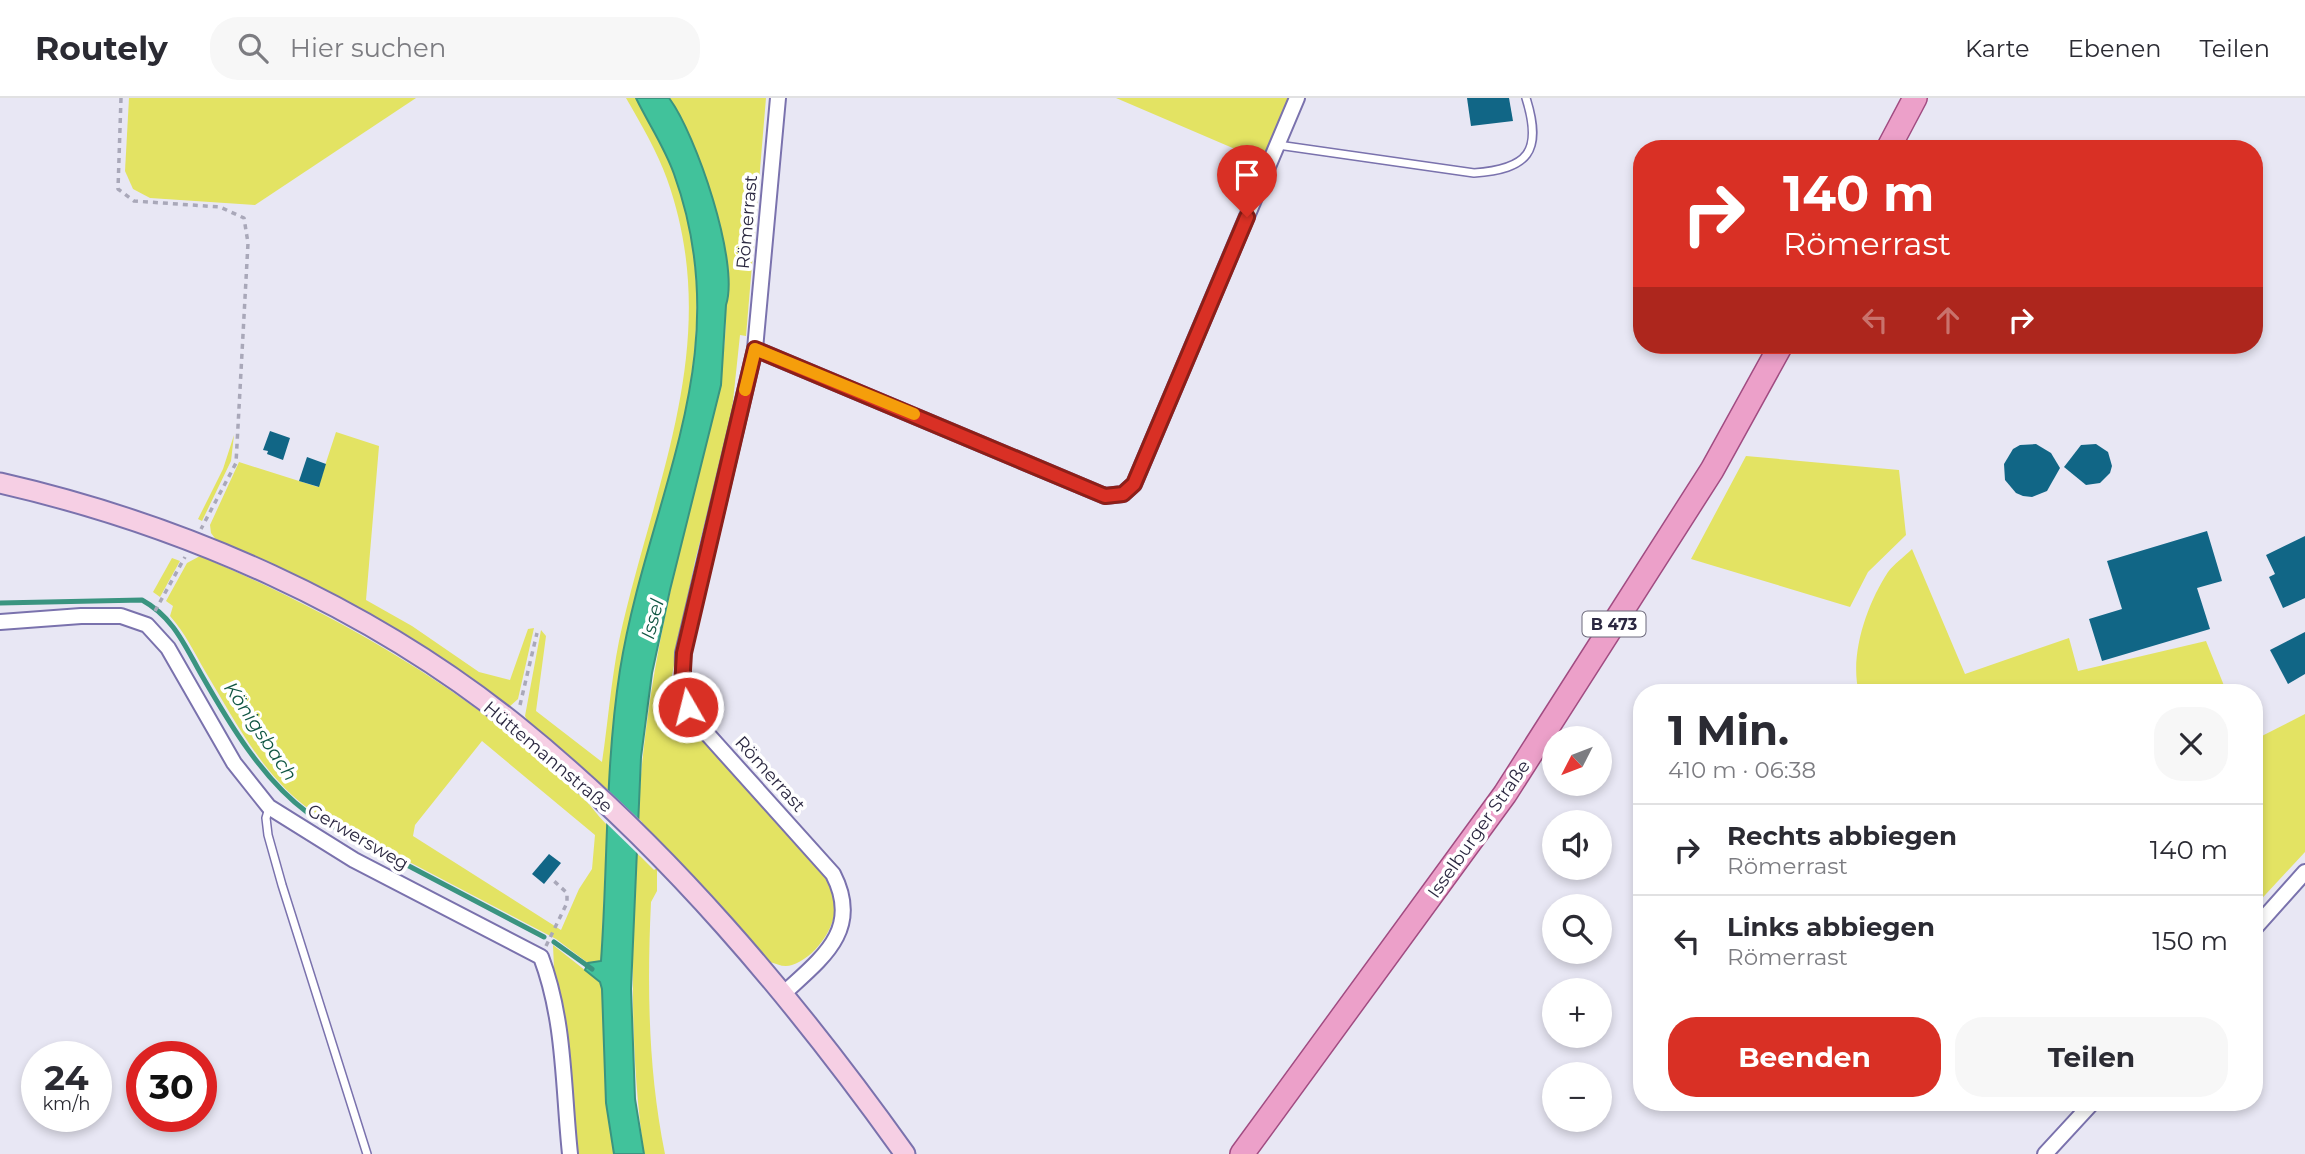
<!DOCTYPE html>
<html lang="de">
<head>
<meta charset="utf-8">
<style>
  :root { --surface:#fff; --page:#f7f7f7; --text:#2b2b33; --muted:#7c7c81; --line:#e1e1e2; --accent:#d93025 }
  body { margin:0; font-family:Montserrat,sans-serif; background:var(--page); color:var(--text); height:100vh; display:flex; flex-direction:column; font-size:26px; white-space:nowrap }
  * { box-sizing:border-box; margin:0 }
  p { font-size:23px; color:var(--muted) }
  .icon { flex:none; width:38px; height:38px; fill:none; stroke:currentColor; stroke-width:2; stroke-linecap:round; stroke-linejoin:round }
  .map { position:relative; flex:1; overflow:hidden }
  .details { position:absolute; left:1633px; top:586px; width:630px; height:427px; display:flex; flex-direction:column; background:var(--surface); border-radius:28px; box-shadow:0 4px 10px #0003 }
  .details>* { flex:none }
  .banner { position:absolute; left:1633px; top:42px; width:630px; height:214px; border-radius:28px; box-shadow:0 4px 10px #0003; background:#d93025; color:#fff; overflow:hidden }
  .needle { width:46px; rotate:228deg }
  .buttons { position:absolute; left:1542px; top:628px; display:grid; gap:14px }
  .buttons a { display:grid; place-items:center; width:70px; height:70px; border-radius:50%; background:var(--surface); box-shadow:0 4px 10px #0003; font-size:35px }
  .speed { position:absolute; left:21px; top:943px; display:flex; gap:14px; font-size:35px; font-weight:700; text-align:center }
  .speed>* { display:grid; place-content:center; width:91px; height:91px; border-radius:50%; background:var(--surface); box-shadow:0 4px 10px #0003; line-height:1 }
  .speed small { font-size:18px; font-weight:400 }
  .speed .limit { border:10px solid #d22; background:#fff; color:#111 }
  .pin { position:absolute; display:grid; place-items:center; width:60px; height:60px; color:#fff; margin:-72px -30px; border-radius:50% 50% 50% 0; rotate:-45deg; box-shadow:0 0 7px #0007 }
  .pin .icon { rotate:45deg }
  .me { position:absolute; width:77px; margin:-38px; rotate:352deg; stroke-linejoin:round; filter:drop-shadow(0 0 5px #0008) }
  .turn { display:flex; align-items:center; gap:24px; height:147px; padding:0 35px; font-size:32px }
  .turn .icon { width:91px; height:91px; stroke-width:2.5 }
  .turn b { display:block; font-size:49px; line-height:60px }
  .lanes { display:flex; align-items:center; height:66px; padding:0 35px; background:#0003; justify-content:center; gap:35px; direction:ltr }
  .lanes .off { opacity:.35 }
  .round { display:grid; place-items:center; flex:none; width:74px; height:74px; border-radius:28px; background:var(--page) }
  .summary { display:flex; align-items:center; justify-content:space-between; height:119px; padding:0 35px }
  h1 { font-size:42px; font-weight:700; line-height:52px }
  .button { display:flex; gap:14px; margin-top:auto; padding:14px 35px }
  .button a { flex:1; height:80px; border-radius:28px; background:var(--accent); color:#fff; font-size:28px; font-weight:700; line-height:80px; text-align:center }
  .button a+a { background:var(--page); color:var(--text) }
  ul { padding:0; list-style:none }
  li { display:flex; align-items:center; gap:21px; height:91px; padding:0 35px; border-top:2px solid var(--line) }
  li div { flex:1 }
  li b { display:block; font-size:26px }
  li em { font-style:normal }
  header { display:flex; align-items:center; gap:42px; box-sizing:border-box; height:98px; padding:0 35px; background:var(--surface); border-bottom:2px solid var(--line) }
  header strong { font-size:33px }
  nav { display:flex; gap:38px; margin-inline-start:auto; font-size:24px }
  .search { width:490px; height:63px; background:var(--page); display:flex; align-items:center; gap:18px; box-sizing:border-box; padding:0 24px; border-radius:28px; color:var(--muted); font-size:26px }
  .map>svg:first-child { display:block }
</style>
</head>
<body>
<header>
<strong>Routely</strong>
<div class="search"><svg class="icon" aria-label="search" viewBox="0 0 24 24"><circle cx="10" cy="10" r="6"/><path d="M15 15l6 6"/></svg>Hier suchen</div>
<nav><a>Karte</a><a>Ebenen</a><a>Teilen</a></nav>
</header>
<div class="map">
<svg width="2305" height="1056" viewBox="0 0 2305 1056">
  <rect width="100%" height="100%" fill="#e8e7f4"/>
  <g fill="#e3e363" fill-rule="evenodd">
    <polygon points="129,0 416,0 255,107 150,100 133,91 125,73"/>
    <path d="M626,0H636C648,25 665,50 674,75C732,235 664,386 627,541C615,590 612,643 609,693L529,626L525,618L541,532L546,538L536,613L602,664C608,624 611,583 619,543C653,386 725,244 667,81C657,53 641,26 626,0Z"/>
    <path d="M669,0H766L746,238L740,237L731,322L695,463L667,602L823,773C829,783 834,792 835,803C838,828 815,860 792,867C784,870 777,866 770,864L638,720C643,618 663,520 687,421C704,348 727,282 726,207C741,164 692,56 676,10Z"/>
    <polygon points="1116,0 1289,0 1263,63"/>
    <polygon points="336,334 379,348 366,502 412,528 479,574 510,582 528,531 534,530 518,601 508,610 364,515 301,481 217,443 211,435 210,427 239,364 318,389"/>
    <polygon points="234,337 231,363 202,423 198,421 223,371"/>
    <polygon points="1746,358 1899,372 1906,437 1868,474 1850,509 1691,461"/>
    <path d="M1912,451L1965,576L2069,540L2078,573L2206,543L2227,595H1859C1849,557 1867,506 1888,474C1894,466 1904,459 1912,451Z"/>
    <path d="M200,458C338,517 469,592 579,695C589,705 597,717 607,727L601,863L588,865L556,841L312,713C264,680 235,623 205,573C194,554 185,535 170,518L173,508L166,503L187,465ZM482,643L595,737L592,771L579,791L561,832L413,738L415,727Z"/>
    <polygon points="172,460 180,463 160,499 153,494"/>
    <polygon points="2305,616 2305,754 2254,809 2254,642"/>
    <path d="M637,755L654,772L657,770V793L651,804C647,889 648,972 665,1056H644C630,955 631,857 637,755Z"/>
    <polygon points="553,847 600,884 602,891 606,1005 614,1056 575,1056 551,870 554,870"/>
  </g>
  <path fill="#41c29b" stroke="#3a9480" stroke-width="2" d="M636,0H669C696,36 740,165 726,207L721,287L670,492L652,575L641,659L631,891L635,1001L644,1056H614L606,1005L602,891L600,884L585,872L588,865L601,863C608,766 605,668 620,572C648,398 740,259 674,76C665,50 648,25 636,0Z"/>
  <polygon fill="#e8e7f4" points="606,690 642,724 640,758 604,723"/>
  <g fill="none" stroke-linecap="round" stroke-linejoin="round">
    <g stroke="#3a9480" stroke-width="5">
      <path d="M0,505L142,502C173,519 184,546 201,576C229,625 262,681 308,715L544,839"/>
      <polyline points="554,844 592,871"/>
    </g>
  </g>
  <g fill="#116686">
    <polygon points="1467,0 1509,0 1513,23 1471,28"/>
    <polygon points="270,333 290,340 283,362 267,356 268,353 263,352"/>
    <polygon points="2036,346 2051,355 2060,370 2047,393 2032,399 2023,398 2016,395 2005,382 2004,366 2013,351 2020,347"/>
    <polygon points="2096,346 2108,354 2112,368 2110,375 2100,385 2086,387 2064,369 2081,347"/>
    <polygon points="307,359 326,366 319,389 299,383"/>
    <polygon points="2207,433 2222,483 2197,490 2210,531 2102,563 2089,521 2122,511 2107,463"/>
    <polygon points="2305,438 2305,500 2283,510 2269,479 2275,476 2266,457"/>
    <polygon points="2305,534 2305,576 2288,586 2270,552"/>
    <polygon points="549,756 561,765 544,786 532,776"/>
  </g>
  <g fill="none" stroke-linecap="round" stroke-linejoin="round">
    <defs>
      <g id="service">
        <path d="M1278,47L1474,75C1528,71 1543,54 1526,0"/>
        <polyline points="269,710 266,720 268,737 282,787 367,1056"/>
      </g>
      <g id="minor">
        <path d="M778,0L755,251L683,555C682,586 684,604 702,630L833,776C862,832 822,860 783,896"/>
        <polyline points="755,251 1105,398 1123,396 1134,386 1297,0"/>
        <path d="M0,524L81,518H121L147,527L168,550L234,665L269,709L354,762L541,859C565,922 563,990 570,1056"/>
        <polyline points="2254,831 2305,774"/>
        <polyline points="2045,1056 2093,1004"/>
      </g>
      <path id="secondary" d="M0,385C184,427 368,508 516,627C666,748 793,899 905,1056"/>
      <g id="primary">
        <polyline points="1888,51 1915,0"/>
        <polyline points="1242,1056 1505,696 1712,372 1781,247"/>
      </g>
    </defs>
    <use href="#service" stroke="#7a72ad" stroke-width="10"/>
    <use href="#minor" stroke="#7a72ad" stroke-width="18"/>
    <use href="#secondary" stroke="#7a72ad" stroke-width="23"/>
    <use href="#primary" stroke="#a14c82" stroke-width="26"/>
    <g stroke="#a9a8b9" stroke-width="3.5" stroke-dasharray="5 5" stroke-linecap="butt">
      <polyline points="121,0 118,91 134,103 220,109 244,120 248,145 236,365 201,431"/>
      <polyline points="155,513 185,459"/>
      <polyline points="520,607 537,535"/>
      <polyline points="546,848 567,805 567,795 554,783"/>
    </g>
    <use href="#service" stroke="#fff" stroke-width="7"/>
    <use href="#minor" stroke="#fff" stroke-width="14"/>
    <use href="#secondary" stroke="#f6cfe4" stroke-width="19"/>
    <use href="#primary" stroke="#eca0c9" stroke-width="23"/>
  </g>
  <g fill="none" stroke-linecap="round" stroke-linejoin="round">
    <defs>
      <polyline id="route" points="688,609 682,588 684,555 755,251 1105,398 1123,396 1134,386 1247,119"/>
    </defs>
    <use href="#route" stroke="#8d1f18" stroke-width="18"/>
    <use href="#route" stroke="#d93025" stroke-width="12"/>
    <polyline stroke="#f59e0b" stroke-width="12" points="745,292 755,251 914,316"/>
  </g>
  <g text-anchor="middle" stroke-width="7" stroke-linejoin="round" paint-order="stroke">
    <rect fill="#fff" stroke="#6b687a" stroke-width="2" x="1582.5" y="513.5" width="63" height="25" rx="5"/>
    <g font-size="16" font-weight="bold" fill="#2b2841">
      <text x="1614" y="532">B 473</text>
    </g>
    <g font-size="18" fill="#2b2841" stroke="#fff">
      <text transform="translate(747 124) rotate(-85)" y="6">Römerrast</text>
      <text transform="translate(548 659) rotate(40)" y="6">Hüttemannstraße</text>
      <text transform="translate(770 676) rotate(48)" y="6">Römerrast</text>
      <text transform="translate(1479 731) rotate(-55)" y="6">Isselburger Straße</text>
      <text transform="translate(358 739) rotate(30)" y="6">Gerwersweg</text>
    </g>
    <g font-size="19" font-style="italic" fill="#105643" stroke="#fff">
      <text transform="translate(652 521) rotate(-75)" y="7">Issel</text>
      <text transform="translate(261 633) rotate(56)" y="7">Königsbach</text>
    </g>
  </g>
</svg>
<div class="buttons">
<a><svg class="needle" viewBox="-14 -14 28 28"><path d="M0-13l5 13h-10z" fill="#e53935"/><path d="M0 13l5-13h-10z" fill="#7c7c81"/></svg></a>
<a><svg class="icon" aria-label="sound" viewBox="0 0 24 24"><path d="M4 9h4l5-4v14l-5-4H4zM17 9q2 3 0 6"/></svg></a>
<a><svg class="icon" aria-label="search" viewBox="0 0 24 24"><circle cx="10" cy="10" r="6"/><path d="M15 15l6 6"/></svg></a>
<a>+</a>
<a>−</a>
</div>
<div class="speed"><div>24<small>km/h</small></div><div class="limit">30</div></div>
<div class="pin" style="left:1247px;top:119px;background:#d93025"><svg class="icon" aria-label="arrive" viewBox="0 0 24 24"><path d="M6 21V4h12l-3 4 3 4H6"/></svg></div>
<svg class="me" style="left:688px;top:609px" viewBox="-20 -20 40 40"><circle r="17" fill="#d93025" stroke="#fff" stroke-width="3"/><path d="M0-11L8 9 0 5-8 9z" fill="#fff"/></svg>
<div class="banner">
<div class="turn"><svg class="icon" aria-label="right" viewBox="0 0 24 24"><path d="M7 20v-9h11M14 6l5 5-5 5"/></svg><div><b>140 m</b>Römerrast</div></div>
<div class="lanes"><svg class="icon off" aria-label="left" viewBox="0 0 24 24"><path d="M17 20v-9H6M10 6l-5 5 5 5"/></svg><svg class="icon off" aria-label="ahead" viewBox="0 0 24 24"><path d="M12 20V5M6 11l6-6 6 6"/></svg><svg class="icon" aria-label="right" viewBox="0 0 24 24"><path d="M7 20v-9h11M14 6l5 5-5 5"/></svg></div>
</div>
<section class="details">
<div class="summary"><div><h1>1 Min.</h1><p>410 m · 06:38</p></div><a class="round"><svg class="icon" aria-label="close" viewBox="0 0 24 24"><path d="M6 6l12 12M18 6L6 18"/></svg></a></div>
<ul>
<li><svg class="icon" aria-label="right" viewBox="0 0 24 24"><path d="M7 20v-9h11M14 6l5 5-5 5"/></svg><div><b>Rechts abbiegen</b><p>Römerrast</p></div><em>140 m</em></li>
<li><svg class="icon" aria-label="left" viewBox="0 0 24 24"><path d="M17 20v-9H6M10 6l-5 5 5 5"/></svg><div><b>Links abbiegen</b><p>Römerrast</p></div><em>150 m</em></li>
</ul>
<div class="button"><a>Beenden</a><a>Teilen</a></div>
</section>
</div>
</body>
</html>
